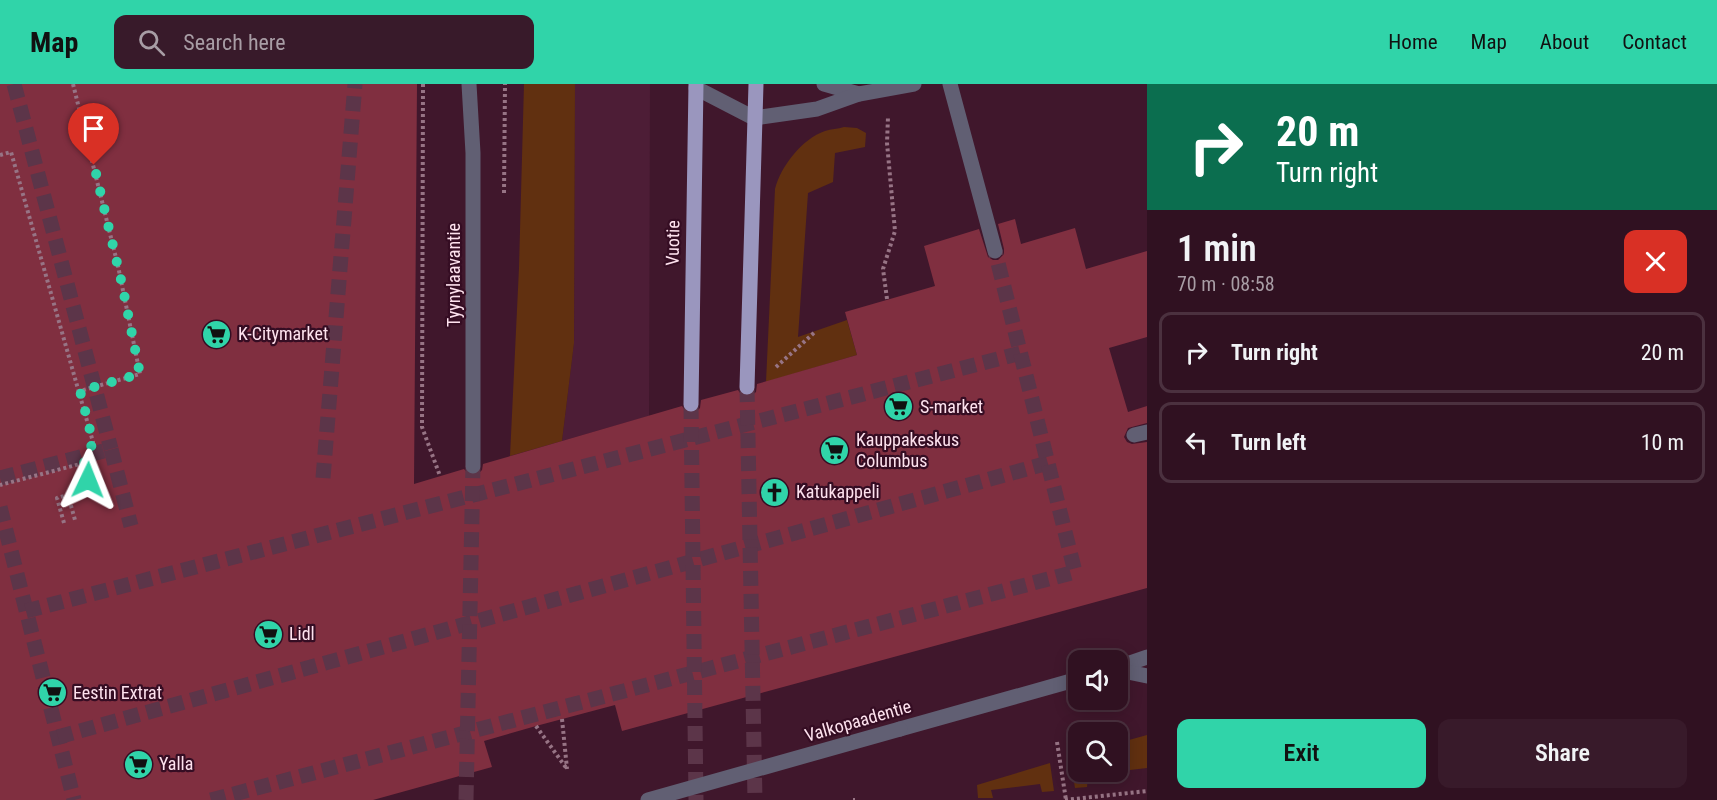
<!DOCTYPE html>
<html lang="en">
<head>
<meta charset="utf-8">
<style>
  :root { --surface:#301121; --page:#381a2a; --text:#f1f3f6; --muted:#a89da5; --line:#4b313f; --accent:#30d4a9 }
  body { margin:0; font-family:"Roboto Condensed",sans-serif; background:var(--page); color:var(--text); height:100vh; display:flex; flex-direction:column; font-size:22px; white-space:nowrap }
  * { box-sizing:border-box; margin:0 }
  p { font-size:20px; color:var(--muted) }
  .icon { flex:none; width:33px; height:33px; fill:none; stroke:currentColor; stroke-width:2; stroke-linecap:round; stroke-linejoin:round }
  .map { position:relative; flex:1; overflow:hidden }
  .side { display:flex; flex-direction:column; background:var(--surface); width:570px }
  .side>* { flex:none }
  .guide { background:#0b6e4f; color:#fff; overflow:hidden }
  .tools { position:absolute; left:1068px; top:566px; display:grid; gap:12px }
  .tools a { display:grid; place-items:center; width:60px; height:60px; border-radius:12px; background:var(--surface); box-shadow:0 3px 15px #0003,0 0 0 2px var(--line); font-size:30px }
  .pin { position:absolute; display:grid; place-items:center; width:51px; height:51px; color:#fff; margin:-62px -26px; border-radius:50% 50% 50% 0; rotate:-45deg; box-shadow:0 0 6px #0007 }
  .pin .icon { rotate:45deg }
  .me { position:absolute; width:66px; margin:-33px; rotate:2deg; stroke-linejoin:round; filter:drop-shadow(0 0 4px #0008) }
  .turn { display:flex; align-items:center; gap:21px; height:126px; padding:0 30px; font-size:27px }
  .turn .icon { width:78px; height:78px; stroke-width:2.5 }
  .turn b { display:block; font-size:42px; line-height:51px }
  .round { display:grid; place-items:center; flex:none; width:63px; height:63px; border-radius:12px; background:var(--page) }
  .head { display:flex; align-items:center; justify-content:space-between; height:102px; padding:0 30px }
  h1 { font-size:36px; font-weight:600; line-height:45px }
  .primary-button { display:flex; gap:12px; margin-top:auto; padding:12px 30px }
  .primary-button a { flex:1; height:69px; border-radius:12px; background:var(--accent); color:#111; font-size:24px; font-weight:600; line-height:69px; text-align:center }
  .primary-button a+a { background:var(--page); color:var(--text) }
  ul { padding:0; list-style:none }
  li { display:flex; align-items:center; gap:18px; height:81px; margin:0 12px 9px; padding:0 18px; border:3px solid var(--line); border-radius:12px }
  li div { flex:1 }
  li b { display:block; font-size:22px }
  li em { font-style:normal }
  header { display:flex; align-items:center; gap:36px; box-sizing:border-box; height:84px; padding:0 30px; background:var(--accent); color:#111 }
  header strong { font-size:28px }
  nav { display:flex; gap:33px; margin-inline-start:auto; font-size:21px }
  .search { width:420px; height:54px; background:var(--page); display:flex; align-items:center; gap:15px; box-sizing:border-box; padding:0 21px; border-radius:12px; color:var(--muted); font-size:22px }
  main { display:flex; flex:1; min-height:0 }
  .map>svg:first-child { display:block }
</style>
</head>
<body>
<header>
<strong>Map</strong>
<div class="search"><svg class="icon" aria-label="search" viewBox="0 0 24 24"><circle cx="10" cy="10" r="6"/><path d="M15 15l6 6"/></svg>Search here</div>
<nav><a>Home</a><a>Map</a><a>About</a><a>Contact</a></nav>
</header>
<main>
<div class="map">
<svg width="1147" height="716" viewBox="0 0 1147 716">
  <rect width="100%" height="100%" fill="#40172c"/>
  <polygon fill="#4d1d36" points="575,0 650,0 649,332 562,357 574,258"/>
  <g fill="#613010">
    <polygon points="524,0 575,0 574,259 562,357 510,372 519,184"/>
    <path d="M844,43L857,44L866,49L865,63L835,69L833,98L808,109L798,253L847,236L857,271L766,298L775,105C781,82 802,55 825,47C831,45 838,45 844,43Z"/>
    <polygon points="1147,651 1147,684 1088,691 1087,703 1075,704 1070,673 1078,671 1078,687 1118,687 1118,659"/>
    <polygon points="1050,679 1054,707 1042,708 1040,700 991,706 993,714 978,714 977,701"/>
  </g>
  <polygon fill="#802f40" points="0,0 417,0 414,400 464,385 469,391 477,391 482,386 483,380 682,322 687,329 695,329 700,324 701,316 738,306 742,312 751,312 756,308 757,300 857,271 845,228 935,202 924,162 979,145 988,173 993,176 998,176 1004,170 1004,165 998,140 1015,135 1021,160 1075,144 1086,185 1147,167 1147,253 1109,264 1128,328 1147,322 1147,339 1128,344 1124,353 1127,358 1132,360 1147,358 1147,504 622,647 615,621 536,642 484,657 492,683 373,716 0,716"/>
  <g fill="none" stroke-linecap="round" stroke-linejoin="round">
    <g stroke="#5c3549" stroke-width="15" stroke-dasharray="15 8" stroke-linecap="butt">
      <polyline points="14,0 111,365"/>
      <polyline points="0,394 111,365 131,442"/>
      <polyline points="323,394 355,0"/>
      <polyline points="0,423 74,716"/>
      <polyline points="26,527 1021,269"/>
      <polyline points="58,653 1048,379"/>
      <polyline points="211,716 1075,488 995,167"/>
      <polyline points="466,716 473,382"/>
    </g>
    <g stroke="#5c3549" stroke-width="15" stroke-dasharray="15 8" stroke-linecap="butt">
      <polyline points="747,303 755,716"/>
      <polyline points="691,320 696,716"/>
    </g>
    <g stroke="#977485" stroke-width="4" stroke-dasharray="3 3" stroke-linecap="butt">
      <polyline points="73,0 118,182 140,290 80,307"/>
      <polyline points="423,0 422,343 440,392"/>
      <polyline points="0,71 11,68 93,358 84,379 0,401"/>
      <polyline points="504,109 505,0"/>
      <polyline points="887,215 883,185 895,147 887,59 888,33"/>
      <polyline points="776,283 816,247"/>
      <polyline points="84,379 92,414"/>
      <polyline points="64,439 57,414 68,411 75,436"/>
      <polyline points="562,635 567,685"/>
      <polyline points="1057,658 1066,716"/>
      <polyline points="853,716 855,716"/>
      <polyline points="1065,716 1147,707"/>
    </g>
    <g stroke="#615f73" stroke-width="15">
      <polyline points="469,0 473,69 473,382"/>
      <polyline points="824,0 859,10"/>
      <polyline points="950,0 995,167"/>
      <polyline points="696,4 754,34 817,25 859,10 914,0"/>
      <polyline points="1134,351 1147,348"/>
      <polyline points="1118,583 1147,573"/>
      <polyline points="1118,586 1147,592"/>
      <polyline points="900,645 1078,595"/>
    </g>
    <g stroke="#9a96be" stroke-width="15">
      <polyline points="747,303 756,0"/>
      <polyline points="691,320 696,0"/>
    </g>
    <polyline stroke="#977485" stroke-width="4" stroke-dasharray="3 3" stroke-linecap="butt" points="536,642 567,685"/>
    <polyline stroke="#615f73" stroke-width="15" points="648,716 900,645"/>
  </g>
  <g fill="none" stroke-linecap="round" stroke-linejoin="round">
    <polyline stroke="#30d4a9" stroke-width="10" stroke-dasharray="0 18" points="88,396 84,379 93,358 80,307 140,290 122,200 94,81"/>
  </g>
  <defs>
    <symbol id="supermarket-disc" viewBox="-11 -11 22 22"><circle r="9.5" fill="#30d4a9" stroke="#350d23"/><path d="M-6-5.5h2.5l.6 2H6L4.5 2H-2.5L-4.4-4H-6ZM-1.5 3.2a1.3 1.3 0 1 0 .1 0ZM3 3.2a1.3 1.3 0 1 0 .1 0Z" fill="#111"/></symbol>
    <symbol id="church-disc" viewBox="-11 -11 22 22"><circle r="9.5" fill="#30d4a9" stroke="#350d23"/><path d="M-1.2-6h2.4v3.5h3.3v2.4h-3.3V6h-2.4V-.1h-3.3v-2.4h3.3Z" fill="#111"/></symbol>
  </defs>
  <g fill-rule="evenodd">
    <use href="#supermarket-disc" x="200" y="234" width="33" height="33"/>
    <use href="#supermarket-disc" x="882" y="306" width="33" height="33"/>
    <use href="#supermarket-disc" x="818" y="350" width="33" height="33"/>
    <use href="#church-disc" x="758" y="392" width="33" height="33"/>
    <use href="#supermarket-disc" x="252" y="534" width="33" height="33"/>
    <use href="#supermarket-disc" x="36" y="592" width="33" height="33"/>
    <use href="#supermarket-disc" x="122" y="664" width="33" height="33"/>
  </g>
  <g text-anchor="middle" stroke-width="4.5" stroke-linejoin="round" paint-order="stroke">
    <g font-size="18" fill="#fee2ee" stroke="#350d23">
      <text transform="translate(673 159) rotate(-89)" y="6">Vuotie</text>
      <text transform="translate(454 191) rotate(-90)" y="6">Tyynylaavantie</text>
      <text transform="translate(858 637) rotate(-16)" y="6">Valkopaadentie</text>
    </g>
    <g font-size="18" fill="#fee2ee" stroke="#350d23" text-anchor="start">
      <text x="238" y="256">K-Citymarket</text>
      <text x="920" y="329">S-market</text>
      <text x="856" y="362">Kauppakeskus<tspan x="856" dy="21">Columbus</tspan></text>
      <text x="796" y="414">Katukappeli</text>
      <text x="289" y="556">Lidl</text>
      <text x="73" y="615">Eestin Extrat</text>
      <text x="159" y="686">Yalla</text>
    </g>
  </g>
</svg>
<div class="tools">
<a><svg class="icon" aria-label="sound" viewBox="0 0 24 24"><path d="M4 9h4l5-4v14l-5-4H4zM17 9q2 3 0 6"/></svg></a>
<a><svg class="icon" aria-label="search" viewBox="0 0 24 24"><circle cx="10" cy="10" r="6"/><path d="M15 15l6 6"/></svg></a>
</div>
<div class="pin" style="left:94px;top:81px;background:#d93025"><svg class="icon" aria-label="arrive" viewBox="0 0 24 24"><path d="M6 21V4h12l-3 4 3 4H6"/></svg></div>
<svg class="me" style="left:88px;top:396px" viewBox="-20 -20 40 40"><path d="M0-17L14 15 0 8-14 15z" fill="#30d4a9" stroke="#fff" stroke-width="4"/></svg>
</div>
<section class="side">
<div class="guide">
<div class="turn"><svg class="icon" aria-label="right" viewBox="0 0 24 24"><path d="M7 20v-9h11M14 6l5 5-5 5"/></svg><div><b>20 m</b>Turn right</div></div>
</div>
<div class="head"><div><h1>1 min</h1><p>70 m · 08:58</p></div><a class="round" style="background:#d93025;color:#fff"><svg class="icon" aria-label="close" viewBox="0 0 24 24"><path d="M6 6l12 12M18 6L6 18"/></svg></a></div>
<ul>
<li><svg class="icon" aria-label="right" viewBox="0 0 24 24"><path d="M7 20v-9h11M14 6l5 5-5 5"/></svg><div><b>Turn right</b></div><em>20 m</em></li>
<li><svg class="icon" aria-label="left" viewBox="0 0 24 24"><path d="M17 20v-9H6M10 6l-5 5 5 5"/></svg><div><b>Turn left</b></div><em>10 m</em></li>
</ul>
<div class="primary-button"><a>Exit</a><a>Share</a></div>
</section>
</main>
</body>
</html>
